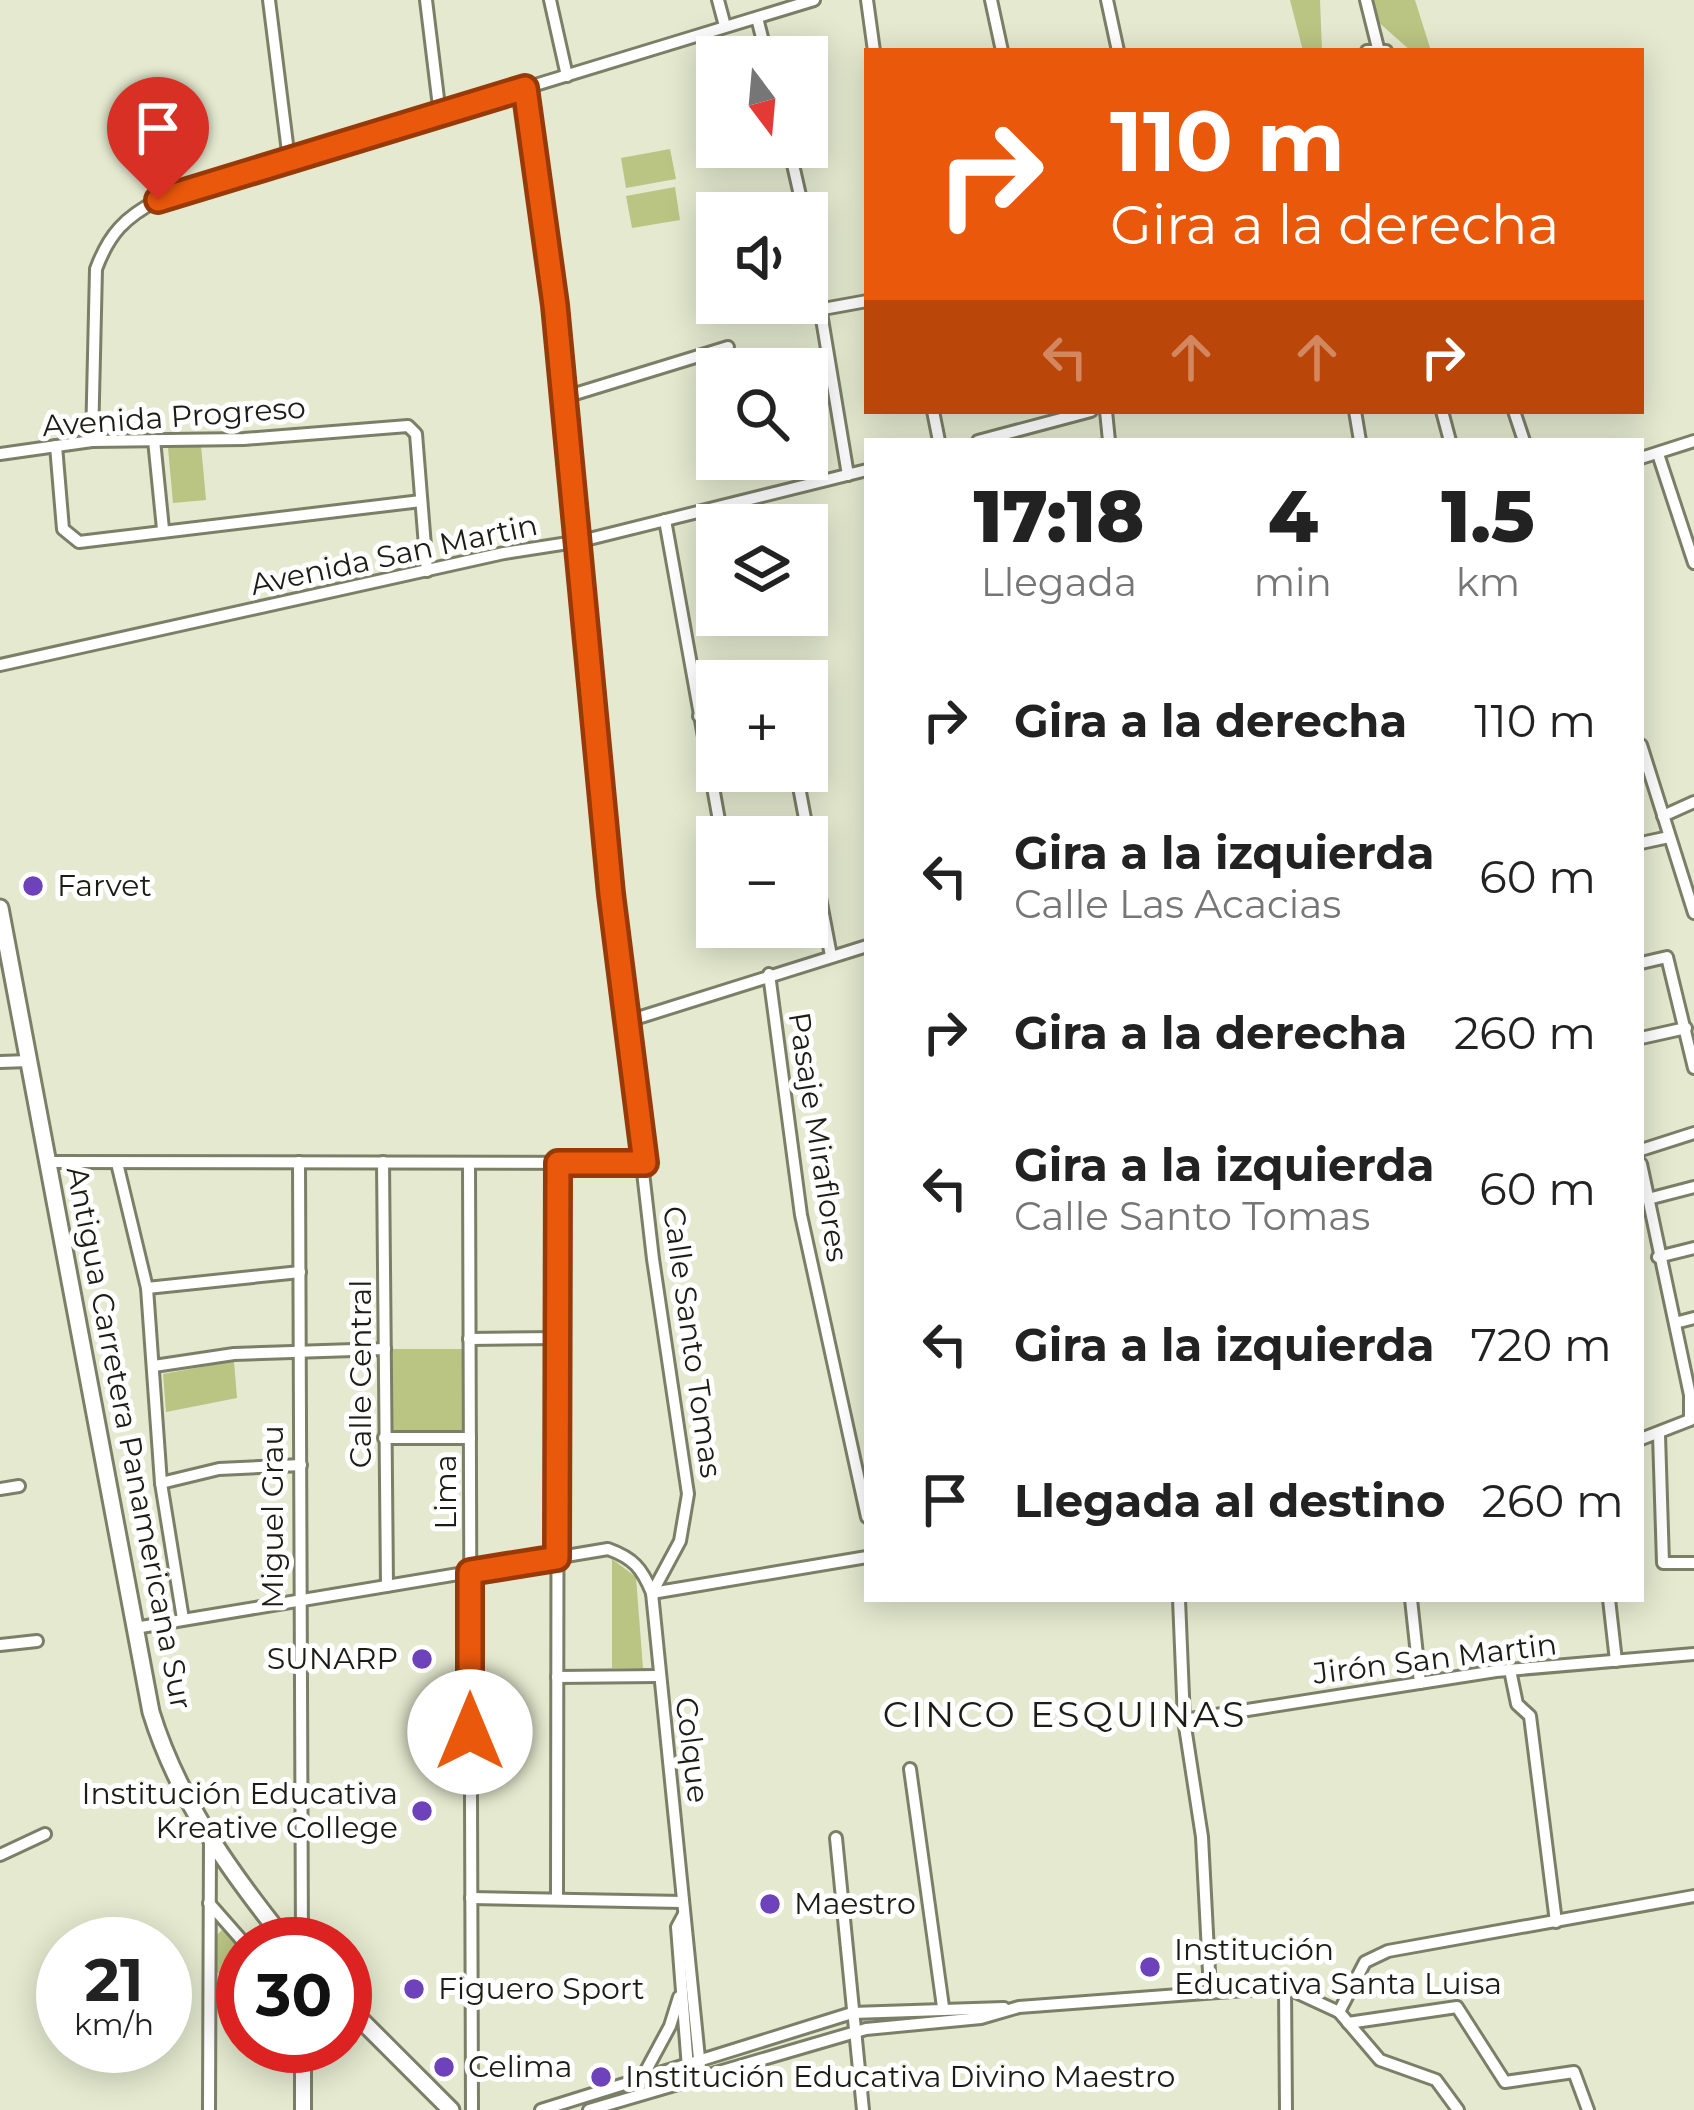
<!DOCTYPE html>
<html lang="es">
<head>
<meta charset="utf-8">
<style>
  :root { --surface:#fff; --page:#f2f2f2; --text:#222; --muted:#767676 }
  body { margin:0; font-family:Montserrat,sans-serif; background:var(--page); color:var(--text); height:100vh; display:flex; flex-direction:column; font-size:45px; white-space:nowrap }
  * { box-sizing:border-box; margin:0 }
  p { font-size:39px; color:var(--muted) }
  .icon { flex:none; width:66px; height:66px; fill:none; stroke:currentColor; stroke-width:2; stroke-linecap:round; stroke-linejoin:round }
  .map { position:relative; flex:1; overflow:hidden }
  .panel { position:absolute; left:864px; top:438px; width:780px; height:1164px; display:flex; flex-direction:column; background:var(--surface); border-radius:0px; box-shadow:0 6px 30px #0003 }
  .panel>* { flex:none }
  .guide { position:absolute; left:864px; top:48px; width:780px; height:366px; border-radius:0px; box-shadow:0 6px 30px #0003; background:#ea580c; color:#fff; overflow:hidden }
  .needle { width:78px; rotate:164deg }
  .tools { position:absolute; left:696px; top:36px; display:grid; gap:24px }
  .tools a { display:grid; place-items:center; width:132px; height:132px; border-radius:0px; background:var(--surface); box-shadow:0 6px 30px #0003; font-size:60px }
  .speed { position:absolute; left:36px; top:1917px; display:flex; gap:24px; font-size:60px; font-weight:700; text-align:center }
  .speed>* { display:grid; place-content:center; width:156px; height:156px; border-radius:50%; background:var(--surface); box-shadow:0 6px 30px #0003; line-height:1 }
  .speed small { font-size:30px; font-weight:400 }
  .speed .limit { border:18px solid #d22; background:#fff; color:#111 }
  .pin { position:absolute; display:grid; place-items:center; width:102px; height:102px; color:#fff; margin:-123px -51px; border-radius:50% 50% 50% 0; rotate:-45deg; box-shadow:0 0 12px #0007 }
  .pin .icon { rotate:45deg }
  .me { position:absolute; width:132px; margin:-66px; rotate:0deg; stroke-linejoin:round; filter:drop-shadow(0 0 9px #0008) }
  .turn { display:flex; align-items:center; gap:42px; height:252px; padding:0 48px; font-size:54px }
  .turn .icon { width:156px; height:156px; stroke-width:2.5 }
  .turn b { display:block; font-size:84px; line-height:102px }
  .lanes { display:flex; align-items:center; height:114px; padding:0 48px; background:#0003; justify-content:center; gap:60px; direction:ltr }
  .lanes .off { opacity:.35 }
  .eta { display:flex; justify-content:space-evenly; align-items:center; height:204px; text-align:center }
  .eta b { font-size:72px; font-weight:800; line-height:84px }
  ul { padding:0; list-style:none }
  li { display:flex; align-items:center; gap:36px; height:156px; padding:0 48px }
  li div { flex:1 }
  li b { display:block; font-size:45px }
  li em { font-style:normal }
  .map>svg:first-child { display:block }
</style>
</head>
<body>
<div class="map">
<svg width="1694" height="2110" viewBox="0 0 1694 2110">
  <rect width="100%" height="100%" fill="#e4e9cf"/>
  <g fill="#bac583">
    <polygon points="1290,0 1320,0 1322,51 1303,51"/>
    <polygon points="1371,0 1415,0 1431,51 1411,51 1376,20"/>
    <polygon points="670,149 676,179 626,188 621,158"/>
    <polygon points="675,187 680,220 632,228 626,196"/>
    <polygon points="201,445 206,500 173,503 168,448"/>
    <polygon points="392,1349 463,1349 462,1431 392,1430"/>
    <polygon points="234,1361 237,1398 166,1412 163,1374"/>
    <polygon points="612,1559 636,1577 643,1668 612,1668"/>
    <polygon points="222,1930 243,1947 243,1998 217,1972 214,1938"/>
  </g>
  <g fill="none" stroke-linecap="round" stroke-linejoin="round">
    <defs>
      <g id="minor">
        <polyline points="269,0 289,160"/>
        <polyline points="426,0 440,115"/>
        <polyline points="550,0 567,76"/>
        <polyline points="718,0 725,26"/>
        <polyline points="867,0 874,51"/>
        <polyline points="991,0 1002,51"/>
        <polyline points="1107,0 1118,51"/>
        <polyline points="1366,0 1378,48"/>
        <polyline points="757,18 767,57"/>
        <polyline points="1367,51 1386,51"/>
        <polyline points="525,89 555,306 611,894 653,1259 688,1494 680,1541 652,1593"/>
        <polyline points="789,147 804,213"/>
        <polyline points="807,229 848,475"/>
        <polyline points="823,309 867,301"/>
        <polyline points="565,397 728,347"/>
        <polyline points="933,411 939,441"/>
        <polyline points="1106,411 1109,441"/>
        <polyline points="1355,411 1360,441"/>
        <polyline points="1442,411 1450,441"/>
        <polyline points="1514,411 1524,441"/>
        <polyline points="154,440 163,529"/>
        <path d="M92,441L96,269C109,234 125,217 158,200L814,0"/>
        <polyline points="978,441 1091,411"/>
        <polyline points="56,446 63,529 79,542 421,501"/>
        <polyline points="0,454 92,441 244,439 408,426 416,434 427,571"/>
        <polyline points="1658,454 1694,563"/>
        <polyline points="1641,458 1694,441"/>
        <polyline points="665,520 722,837"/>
        <polyline points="0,665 504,553 581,541 867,470"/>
        <polyline points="699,716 717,707"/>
        <polyline points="1641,745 1694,913"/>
        <polyline points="796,771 831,956"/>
        <polyline points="1663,816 1694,802"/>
        <polyline points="1641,843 1669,837"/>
        <polyline points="1641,963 1667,957 1694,1068"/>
        <polyline points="769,974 801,1215 867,1517"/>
        <polyline points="628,1021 867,946"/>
        <polyline points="1641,1038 1686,1028"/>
        <polyline points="0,1062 29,1061"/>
        <polyline points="1641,1150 1694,1133"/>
        <polyline points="48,1162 645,1163"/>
        <polyline points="299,1162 302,1944"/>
        <polyline points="383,1162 387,1586"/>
        <polyline points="117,1163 147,1288 161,1483 183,1619"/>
        <polyline points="469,1163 472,2110"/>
        <polyline points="1641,1164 1690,1395 1690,1420"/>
        <polyline points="1648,1199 1694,1187"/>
        <polyline points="1658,1257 1694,1248"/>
        <polyline points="147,1288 300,1272"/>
        <polyline points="1675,1323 1694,1318"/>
        <polyline points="469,1339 558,1338"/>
        <polyline points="154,1366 234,1354 385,1349"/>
        <polyline points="1659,1435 1663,1563 1694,1563"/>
        <polyline points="384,1438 470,1438"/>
        <polyline points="1641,1439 1690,1420"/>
        <polyline points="161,1483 219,1469 301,1465"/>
        <polyline points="0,1489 19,1486"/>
        <polyline points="652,1593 867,1557"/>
        <polyline points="1179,1599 1184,1720 1202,1837 1210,1991"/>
        <polyline points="1411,1599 1420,1683"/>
        <polyline points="1609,1599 1616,1661"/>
        <path d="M135,1628L608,1549C633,1558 642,1568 652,1593L701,2078"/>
        <polyline points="0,1645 37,1641"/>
        <polyline points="1510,1670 1517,1704 1530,1716 1556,1922"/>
        <polyline points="557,1677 658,1676"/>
        <polyline points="1184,1720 1496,1671 1694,1654"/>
        <polyline points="910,1769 943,2007"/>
        <polyline points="836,1838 863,2110"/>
        <polyline points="0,1855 45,1834"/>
        <polyline points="471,1898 683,1902"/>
        <polyline points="557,1899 558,1163"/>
        <polyline points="209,1903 245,1944"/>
        <polyline points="684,1914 677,1927 689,2081"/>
        <polyline points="1285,1987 1286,2110"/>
        <polyline points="1339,2012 1365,1962 1388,1951 1694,1896"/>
        <polyline points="1348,2023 1457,2007 1505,2082 1574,2072 1588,2110"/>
        <polyline points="642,2078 670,2026 679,1997"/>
        <polyline points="209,2110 210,1838"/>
        <polyline points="541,2110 852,2013 1004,2008"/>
        <polyline points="589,2110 866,2029 981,2018 1019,2007 1285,1987 1339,2012 1380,2060 1436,2080 1458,2110"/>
      </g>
      <polyline id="major" points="303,2110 303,2046"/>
      <g id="highway">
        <path d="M0,908L151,1712C178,1800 231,1873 288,1944"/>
        <polyline points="345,2004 451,2110"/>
      </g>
    </defs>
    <use href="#minor" stroke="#7b7f67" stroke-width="16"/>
    <use href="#major" stroke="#7b7f67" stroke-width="20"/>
    <use href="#highway" stroke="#7b7f67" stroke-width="21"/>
    <use href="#minor" stroke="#fff" stroke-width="10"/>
    <use href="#major" stroke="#fff" stroke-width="14"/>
    <use href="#highway" stroke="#fff" stroke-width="15"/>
  </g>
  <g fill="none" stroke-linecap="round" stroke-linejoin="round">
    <defs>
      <polyline id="route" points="158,200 525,88 555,305 611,894 645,1163 558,1163 557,1558 470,1572 470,1732"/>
    </defs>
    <use href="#route" stroke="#983908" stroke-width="30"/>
    <use href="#route" stroke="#ea580c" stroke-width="21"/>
  </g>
  <g fill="#6e42ba" stroke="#fff" stroke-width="4.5">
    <circle cx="33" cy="886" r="12"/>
    <circle cx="422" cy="1659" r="12"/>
    <circle cx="422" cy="1811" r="12"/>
    <circle cx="770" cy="1904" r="12"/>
    <circle cx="1150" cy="1967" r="12"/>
    <circle cx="414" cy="1989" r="12"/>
    <circle cx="444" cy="2067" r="12"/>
    <circle cx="601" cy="2077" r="12"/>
  </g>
  <g text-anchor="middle" stroke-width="10" stroke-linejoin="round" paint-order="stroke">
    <g font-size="30" fill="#1c1d14" stroke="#fff">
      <text transform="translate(174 417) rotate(-4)" y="10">Avenida Progreso</text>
      <text transform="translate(394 555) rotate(-12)" y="10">Avenida San Martin</text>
      <text transform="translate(818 1137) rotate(81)" y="10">Pasaje Miraflores</text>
      <text transform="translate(692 1342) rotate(82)" y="10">Calle Santo Tomas</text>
      <text transform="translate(361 1374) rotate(-90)" y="10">Calle Central</text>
      <text transform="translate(129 1438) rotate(79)" y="10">Antigua Carretera Panamericana Sur</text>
      <text transform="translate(446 1492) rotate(-90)" y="10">Lima</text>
      <text transform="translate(273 1517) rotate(-90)" y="10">Miguel Grau</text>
      <text transform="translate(1435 1659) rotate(-7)" y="10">Jirón San Martin</text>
      <text transform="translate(692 1750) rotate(83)" y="10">Colque</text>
    </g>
    <g font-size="30" fill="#1c1d14" stroke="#fff" text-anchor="start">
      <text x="57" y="896">Farvet</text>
      <text x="398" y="1669" text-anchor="end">SUNARP</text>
      <text x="398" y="1804" text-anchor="end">Institución Educativa<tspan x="398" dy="34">Kreative College</tspan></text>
      <text x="794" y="1914">Maestro</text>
      <text x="1174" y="1960">Institución<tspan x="1174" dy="34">Educativa Santa Luisa</tspan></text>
      <text x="438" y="1999">Figuero Sport</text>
      <text x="468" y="2077">Celima</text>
      <text x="625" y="2087">Institución Educativa Divino Maestro</text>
    </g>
    <g font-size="36" letter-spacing="3" fill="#1c1d14" stroke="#fff">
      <text x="1065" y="1727">CINCO ESQUINAS</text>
    </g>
  </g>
</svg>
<div class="tools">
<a><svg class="needle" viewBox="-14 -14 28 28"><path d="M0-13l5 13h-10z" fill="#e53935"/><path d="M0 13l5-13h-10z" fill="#767676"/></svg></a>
<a><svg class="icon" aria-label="sound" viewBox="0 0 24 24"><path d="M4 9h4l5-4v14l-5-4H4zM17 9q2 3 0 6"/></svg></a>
<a><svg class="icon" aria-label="search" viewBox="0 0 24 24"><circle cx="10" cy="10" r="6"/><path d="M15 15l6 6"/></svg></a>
<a><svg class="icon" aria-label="layers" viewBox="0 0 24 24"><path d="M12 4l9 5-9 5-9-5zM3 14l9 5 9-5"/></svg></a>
<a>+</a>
<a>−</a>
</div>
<div class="speed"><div>21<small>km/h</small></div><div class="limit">30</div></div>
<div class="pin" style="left:158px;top:200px;background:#d93025"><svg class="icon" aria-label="arrive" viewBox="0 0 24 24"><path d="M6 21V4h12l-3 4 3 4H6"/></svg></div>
<svg class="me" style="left:470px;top:1732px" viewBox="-20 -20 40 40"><circle r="19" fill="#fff"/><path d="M0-13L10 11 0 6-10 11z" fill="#ea580c"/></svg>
<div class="guide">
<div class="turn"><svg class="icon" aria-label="right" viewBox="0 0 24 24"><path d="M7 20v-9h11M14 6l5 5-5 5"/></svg><div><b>110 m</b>Gira a la derecha</div></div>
<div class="lanes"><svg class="icon off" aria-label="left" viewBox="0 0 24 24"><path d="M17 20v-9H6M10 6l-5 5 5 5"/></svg><svg class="icon off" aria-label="ahead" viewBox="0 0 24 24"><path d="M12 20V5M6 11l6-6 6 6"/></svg><svg class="icon off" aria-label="ahead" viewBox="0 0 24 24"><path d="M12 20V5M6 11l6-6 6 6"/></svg><svg class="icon" aria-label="right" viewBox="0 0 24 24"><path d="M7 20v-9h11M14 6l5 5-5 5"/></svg></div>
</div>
<section class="panel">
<div class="eta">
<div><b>17:18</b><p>Llegada</p></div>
<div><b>4</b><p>min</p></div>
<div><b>1.5</b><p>km</p></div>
</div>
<ul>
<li><svg class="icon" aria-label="right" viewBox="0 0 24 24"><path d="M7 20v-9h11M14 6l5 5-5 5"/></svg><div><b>Gira a la derecha</b></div><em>110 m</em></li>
<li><svg class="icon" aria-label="left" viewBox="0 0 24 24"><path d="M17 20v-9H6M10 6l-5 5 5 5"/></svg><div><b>Gira a la izquierda</b><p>Calle Las Acacias</p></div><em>60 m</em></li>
<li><svg class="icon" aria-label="right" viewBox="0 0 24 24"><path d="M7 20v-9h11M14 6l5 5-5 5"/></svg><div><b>Gira a la derecha</b></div><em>260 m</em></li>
<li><svg class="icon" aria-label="left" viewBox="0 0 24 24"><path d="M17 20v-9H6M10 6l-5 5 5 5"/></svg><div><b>Gira a la izquierda</b><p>Calle Santo Tomas</p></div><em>60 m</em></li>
<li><svg class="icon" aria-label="left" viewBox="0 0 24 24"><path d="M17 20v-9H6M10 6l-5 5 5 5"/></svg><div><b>Gira a la izquierda</b></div><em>720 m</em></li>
<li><svg class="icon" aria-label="arrive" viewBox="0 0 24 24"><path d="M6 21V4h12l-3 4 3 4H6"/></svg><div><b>Llegada al destino</b></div><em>260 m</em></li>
</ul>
</section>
</div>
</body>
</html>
